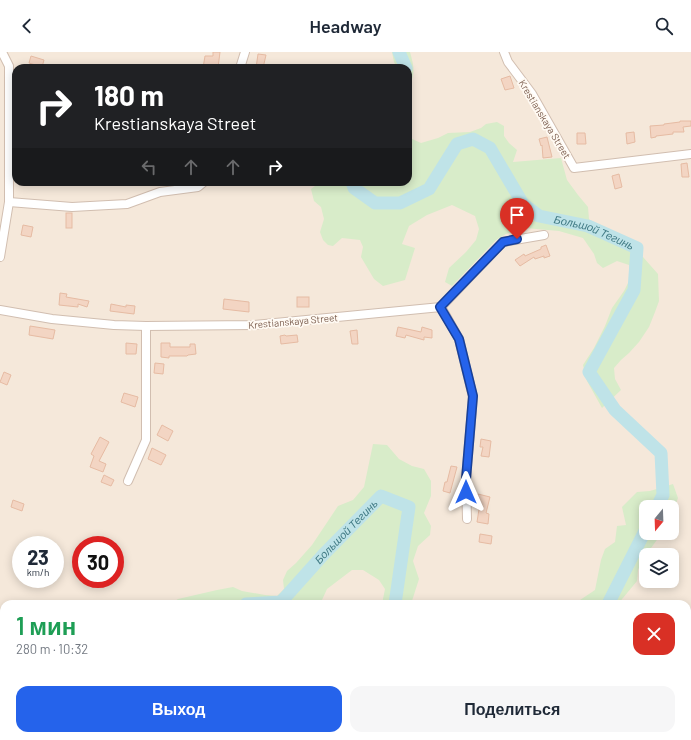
<!DOCTYPE html>
<html lang="ru">
<head>
<meta charset="utf-8">
<style>
  :root { --surface:#fff; --page:#f6f6f7; --text:#1f2937; --muted:#747a83; --accent:#2563eb }
  body { margin:0; font-family:Barlow,sans-serif; background:var(--page); color:var(--text); height:100vh; display:flex; flex-direction:column; font-size:15px; white-space:nowrap }
  * { box-sizing:border-box; margin:0 }
  p { font-size:13px; color:var(--muted) }
  .icon { flex:none; width:22px; height:22px; fill:none; stroke:currentColor; stroke-width:2; stroke-linecap:round; stroke-linejoin:round }
  .map { position:relative; flex:1; overflow:hidden }
  .drawer { position:absolute; left:0px; top:548px; width:691px; height:140px; display:flex; flex-direction:column; background:var(--surface); border-radius:12px 12px 0 0; box-shadow:0 2px 10px #0003 }
  .drawer>* { flex:none }
  .guide { position:absolute; left:12px; top:12px; width:400px; height:122px; border-radius:12px; box-shadow:0 2px 10px #0003; background:#202124; color:#fff; overflow:hidden }
  .needle { width:26px; rotate:199deg }
  .fabs { position:absolute; left:639px; top:448px; display:grid; gap:8px }
  .fabs a { display:grid; place-items:center; width:40px; height:40px; border-radius:8px; background:var(--surface); box-shadow:0 2px 10px #0003; font-size:20px }
  .speed { position:absolute; left:12px; top:484px; display:flex; gap:8px; font-size:20px; font-weight:700; text-align:center }
  .speed>* { display:grid; place-content:center; width:52px; height:52px; border-radius:50%; background:var(--surface); box-shadow:0 2px 10px #0003; line-height:1 }
  .speed small { font-size:10px; font-weight:400 }
  .speed .limit { border:6px solid #d22; background:#fff; color:#111 }
  .pin { position:absolute; display:grid; place-items:center; width:34px; height:34px; color:#fff; margin:-41px -17px; border-radius:50% 50% 50% 0; rotate:-45deg; box-shadow:0 0 4px #0007 }
  .pin .icon { rotate:45deg }
  .me { position:absolute; width:44px; margin:-22px; rotate:0deg; stroke-linejoin:round; filter:drop-shadow(0 0 3px #0008) }
  .turn { display:flex; align-items:center; gap:14px; height:84px; padding:0 16px; font-size:18px }
  .turn .icon { width:52px; height:52px; stroke-width:2.5 }
  .turn b { display:block; font-size:28px; line-height:34px }
  .lanes { display:flex; align-items:center; height:38px; padding:0 16px; background:#0003; justify-content:center; gap:20px; direction:ltr }
  .lanes .off { opacity:.35 }
  .round { display:grid; place-items:center; flex:none; width:42px; height:42px; border-radius:12px; background:var(--page) }
  .summary { display:flex; align-items:center; justify-content:space-between; height:68px; padding:0 16px }
  h1 { font-size:24px; font-weight:600; line-height:30px; color:#1e9e55 }
  .cta { display:flex; gap:8px; margin-top:auto; padding:8px 16px }
  .cta a { flex:1; height:46px; border-radius:12px; background:var(--accent); color:#fff; font-size:16px; font-weight:600; line-height:46px; text-align:center }
  .cta a+a { background:var(--page); color:var(--text) }
  header { display:flex; justify-content:space-between; align-items:center; height:52px; padding:0 16px; background:var(--surface); font-size:18px; font-weight:600 }
  .map>svg:first-child { display:block }
</style>
</head>
<body>
<header><svg class="icon" aria-label="back" viewBox="0 0 24 24"><path d="M15 5l-7 7 7 7"/></svg>Headway<svg class="icon" aria-label="search" viewBox="0 0 24 24"><circle cx="10" cy="10" r="6"/><path d="M15 15l6 6"/></svg></header>
<div class="map">
<svg width="691" height="688" viewBox="0 0 691 688">
  <rect width="100%" height="100%" fill="#fdf6ec"/>
  <path fill="#f5e8da" fill-rule="evenodd" d="M0,0H691V688H0ZM16,16H408V130H16ZM646,455H672V481H646ZM21,493H55V527H21ZM81,493H115V527H81ZM646,503H672V529H646ZM4,552H687V684H4Z"/>
  <g fill="#d8ecc9">
    <path d="M392,0H410C415,18 415,21 408,39V16H397L394,10Z"/>
    <polygon points="497,70 504,74 504,84 509,91 517,98 513,110 561,106 567,128 578,143 588,155 589,167 611,191 643,205 658,222 659,249 655,260 649,275 639,290 629,301 621,308 614,316 615,327 621,338 602,356 587,329 583,313 594,296 605,274 612,256 624,239 630,227 629,213 617,209 603,216 597,211 594,202 583,186 559,179 525,176 506,182 496,188 452,234 445,230 449,216 466,200 476,188 479,177 475,164 452,153 427,163 409,174 402,192 415,196 405,228 383,234 374,227 361,205 363,195 360,188 342,186 333,194 328,193 323,188 320,180 324,167 321,155 314,149 311,137 319,131 408,130 408,85 421,91 438,86 448,81 470,80 481,76 486,72"/>
    <polygon points="373,392 387,393 399,407 412,414 424,417 431,429 431,444 424,461 431,474 430,483 418,494 413,509 419,527 411,552 382,552 385,537 379,528 363,518 352,518 327,537 322,548 315,552 171,552 178,547 217,538 233,535 242,539 265,543 277,544 284,537 283,528 287,519 296,511 312,493 338,454 353,448 364,435"/>
    <polygon points="673,432 678,446 672,462 672,455 646,455 646,481 661,481 659,485 643,507 638,518 637,529 618,552 574,552 595,538 601,508 605,497 615,490 617,474 626,473 622,455 637,440 650,439"/>
    <polygon points="73,684 121,684 119,686 118,688 71,688"/>
  </g>
  <g fill="none" stroke-linecap="round" stroke-linejoin="round">
    <g stroke="#bfe3e8" stroke-width="13">
      <polyline points="399,0 406,16"/>
      <path id="s1" d="M352,130L354,136L375,151H400L429,137L457,92L473,87L490,96L523,152L539,164L588,174L637,196L634,238L589,320L615,358L661,401L663,443L657,455"/>
      <path id="s2" d="M246,552L281,550L323,503L381,444L409,455L395,552"/>
      <polyline points="608,552 646,477"/>
      <polyline points="93,688 95,684"/>
    </g>
  </g>
  <g fill="#f3d5c3" stroke="#e6bba3">
    <polygon points="213,0 220,0 218,16 203,16 205,4 213,4"/>
    <polygon points="258,2 266,3 263,16 256,16"/>
    <polygon points="31,4 44,8 42,15 29,11"/>
    <polygon points="510,24 514,36 505,38 501,27"/>
    <polygon points="680,69 691,69 691,74 683,75 684,80 673,80 673,82 656,84 656,85 651,86 650,74 664,73 664,72 680,70"/>
    <polygon points="634,80 635,90 627,92 626,81"/>
    <polygon points="577,81 585,81 586,92 577,92"/>
    <polygon points="547,85 552,105 543,106 542,93 541,94 539,87"/>
    <polygon points="687,111 689,125 682,125 681,112"/>
    <polygon points="619,122 622,135 615,137 612,124"/>
    <rect x="66" y="161" width="6" height="15"/>
    <polygon points="23,173 33,175 31,185 21,183"/>
    <polygon points="546,193 550,204 544,206 544,204 535,207 534,205 520,214 515,208 524,202 525,204 541,197 541,195"/>
    <polygon points="60,241 67,242 66,245 89,249 87,255 78,252 78,255 59,253"/>
    <rect x="297" y="245" width="12" height="10"/>
    <polygon points="224,247 249,250 249,260 223,257"/>
    <polygon points="111,252 126,255 126,253 135,254 134,262 110,259"/>
    <polygon points="30,274 55,278 53,287 29,283"/>
    <polygon points="398,275 421,280 422,275 432,278 432,286 424,285 424,288 406,283 405,286 396,284"/>
    <polygon points="357,278 358,292 352,292 350,279"/>
    <polygon points="285,283 286,284 297,283 298,290 281,292 280,284"/>
    <polygon points="126,291 137,292 136,302 126,302"/>
    <polygon points="161,291 170,291 170,295 190,295 190,292 195,292 196,302 188,303 187,304 169,304 169,306 161,305"/>
    <polygon points="155,311 164,312 163,322 154,321"/>
    <polygon points="4,320 11,323 7,333 0,330"/>
    <polygon points="124,341 138,345 135,355 121,350"/>
    <polygon points="162,373 173,379 168,389 157,383"/>
    <polygon points="100,385 109,390 99,409 106,412 103,420 90,415 94,404 91,402"/>
    <polygon points="481,387 491,389 489,405 481,404 483,395 480,395"/>
    <polygon points="152,396 166,403 161,413 148,407"/>
    <polygon points="451,414 457,415 450,441 443,439 445,430 447,430"/>
    <polygon points="104,423 114,428 111,434 101,430"/>
    <polygon points="478,442 490,445 486,461 489,462 488,472 477,470 480,451 476,450"/>
    <polygon points="13,448 24,452 22,459 11,455"/>
    <polygon points="480,482 492,484 491,492 479,490"/>
  </g>
  <g fill="none" stroke-linecap="round" stroke-linejoin="round">
    <defs>
      <g id="minor">
        <polyline points="504,0 508,10 532,42 574,116 691,102"/>
        <polyline points="240,16 245,0"/>
        <polyline points="9,150 72,155 127,152 160,140 198,135 204,130"/>
        <polyline points="0,205 9,150 9,14 2,0"/>
        <polyline points="441,255 459,287 473,345 466,427 467,467"/>
        <polyline points="0,258 52,267 114,273 146,274 254,273 441,255 503,190 544,183"/>
        <polyline points="128,429 146,388 146,274"/>
        <polyline points="456,684 472,688"/>
        <polyline points="314,688 317,684"/>
      </g>
    </defs>
    <use href="#minor" stroke="#d1beb0" stroke-width="10"/>
    <use href="#minor" stroke="#fff" stroke-width="8"/>
  </g>
  <g fill="none" stroke-linecap="round" stroke-linejoin="round">
    <defs>
      <polyline id="route" points="466,440 466,427 473,344 459,287 440,255 503,190 517,187"/>
    </defs>
    <use href="#route" stroke="#184099" stroke-width="10"/>
    <use href="#route" stroke="#2563eb" stroke-width="7"/>
  </g>
  <g text-anchor="middle" stroke-width="3.5" stroke-linejoin="round" paint-order="stroke">
    <g font-size="10" fill="#7a5c4d" stroke="#fffaf3">
      <text transform="translate(545 67) rotate(59)" y="4">Krestianskaya Street</text>
      <text transform="translate(293 269) rotate(-5)" y="4">Krestianskaya Street</text>
    </g>
    <g font-size="11" font-style="italic" fill="#437c86" stroke="#fffaf3">
      <text dy="4" stroke="none"><textPath href="#s1" startOffset="321">Большой Тегинь</textPath></text>
      <text dy="4" stroke="none"><textPath href="#s2" startOffset="131">Большой Тегинь</textPath></text>
    </g>
  </g>
</svg>
<div class="fabs">
<a><svg class="needle" viewBox="-14 -14 28 28"><path d="M0-13l5 13h-10z" fill="#e53935"/><path d="M0 13l5-13h-10z" fill="#747a83"/></svg></a>
<a><svg class="icon" aria-label="layers" viewBox="0 0 24 24"><path d="M12 4l9 5-9 5-9-5zM3 14l9 5 9-5"/></svg></a>
</div>
<div class="speed"><div>23<small>km/h</small></div><div class="limit">30</div></div>
<div class="pin" style="left:517px;top:187px;background:#d93025"><svg class="icon" aria-label="arrive" viewBox="0 0 24 24"><path d="M6 21V4h12l-3 4 3 4H6"/></svg></div>
<svg class="me" style="left:466px;top:440px" viewBox="-20 -20 40 40"><path d="M0-17L14 15 0 8-14 15z" fill="#2563eb" stroke="#fff" stroke-width="4"/></svg>
<div class="guide">
<div class="turn"><svg class="icon" aria-label="right" viewBox="0 0 24 24"><path d="M7 20v-9h11M14 6l5 5-5 5"/></svg><div><b>180 m</b>Krestianskaya Street</div></div>
<div class="lanes"><svg class="icon off" aria-label="left" viewBox="0 0 24 24"><path d="M17 20v-9H6M10 6l-5 5 5 5"/></svg><svg class="icon off" aria-label="ahead" viewBox="0 0 24 24"><path d="M12 20V5M6 11l6-6 6 6"/></svg><svg class="icon off" aria-label="ahead" viewBox="0 0 24 24"><path d="M12 20V5M6 11l6-6 6 6"/></svg><svg class="icon" aria-label="right" viewBox="0 0 24 24"><path d="M7 20v-9h11M14 6l5 5-5 5"/></svg></div>
</div>
<section class="drawer">
<div class="summary"><div><h1>1 мин</h1><p>280 m · 10:32</p></div><a class="round" style="background:#d93025;color:#fff"><svg class="icon" aria-label="close" viewBox="0 0 24 24"><path d="M6 6l12 12M18 6L6 18"/></svg></a></div>
<div class="cta"><a>Выход</a><a>Поделиться</a></div>
</section>
</div>
</body>
</html>
